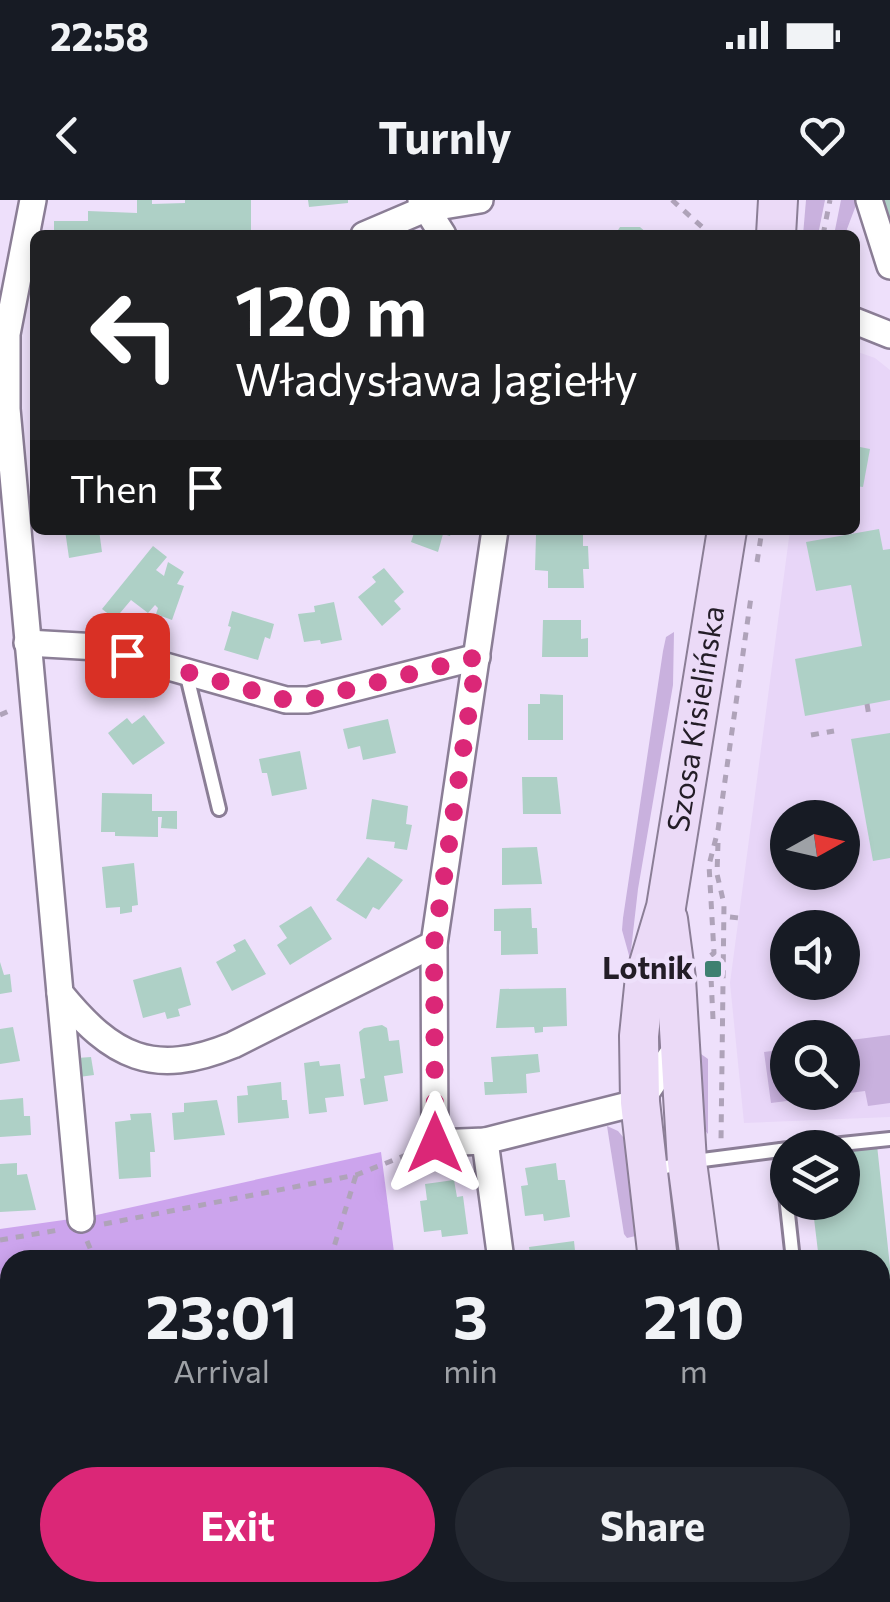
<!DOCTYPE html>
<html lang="en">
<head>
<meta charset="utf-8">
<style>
  :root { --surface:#171b24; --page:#242831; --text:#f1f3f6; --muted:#9ea1a6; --accent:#db2777 }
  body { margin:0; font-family:Commissioner,sans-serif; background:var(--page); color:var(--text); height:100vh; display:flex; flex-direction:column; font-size:38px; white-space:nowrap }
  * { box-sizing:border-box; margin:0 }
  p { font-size:32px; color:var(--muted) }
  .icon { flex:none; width:55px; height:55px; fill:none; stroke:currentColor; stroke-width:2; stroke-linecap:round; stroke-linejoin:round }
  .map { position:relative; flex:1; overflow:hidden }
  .drawer { position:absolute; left:0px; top:1050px; width:890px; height:352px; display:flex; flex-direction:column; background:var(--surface); border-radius:30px 30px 0 0; box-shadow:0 5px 15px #0003 }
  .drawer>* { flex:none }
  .banner { position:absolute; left:30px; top:30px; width:830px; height:305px; border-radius:15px; box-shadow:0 5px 15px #0003; background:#202124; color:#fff; overflow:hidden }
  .needle { width:65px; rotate:82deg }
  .buttons { position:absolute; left:770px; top:600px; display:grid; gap:20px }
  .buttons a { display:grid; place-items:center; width:90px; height:90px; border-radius:50%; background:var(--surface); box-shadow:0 5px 15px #0003; font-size:50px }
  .pin { position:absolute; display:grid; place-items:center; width:85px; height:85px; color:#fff; margin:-42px; border-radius:20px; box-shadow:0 5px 15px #0006 }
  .me { position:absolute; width:110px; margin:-55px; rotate:0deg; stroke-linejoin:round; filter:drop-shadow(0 0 8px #0008) }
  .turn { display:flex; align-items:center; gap:35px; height:210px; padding:0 40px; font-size:45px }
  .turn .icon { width:130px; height:130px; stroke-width:2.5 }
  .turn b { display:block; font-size:70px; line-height:85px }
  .then { display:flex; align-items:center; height:95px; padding:0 40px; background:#0003; gap:20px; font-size:38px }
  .eta { display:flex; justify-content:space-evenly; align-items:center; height:170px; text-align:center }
  .eta b { font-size:60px; font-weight:700; line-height:70px }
  .action { display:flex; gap:20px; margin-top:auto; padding:20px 40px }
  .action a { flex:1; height:115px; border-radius:60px; background:var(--accent); color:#fff; font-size:40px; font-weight:700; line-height:115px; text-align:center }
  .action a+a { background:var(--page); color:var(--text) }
  .status { display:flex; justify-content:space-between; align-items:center; height:70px; padding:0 50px; background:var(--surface); direction:ltr }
  .status svg { height:28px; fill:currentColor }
  header { display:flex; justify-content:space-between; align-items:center; height:130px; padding:0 40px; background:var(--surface); font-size:45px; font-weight:700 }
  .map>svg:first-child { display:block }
</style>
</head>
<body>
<div class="status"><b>22:58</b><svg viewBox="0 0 49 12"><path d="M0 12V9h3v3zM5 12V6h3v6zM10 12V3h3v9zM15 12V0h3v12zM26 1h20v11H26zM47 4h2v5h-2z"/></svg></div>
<header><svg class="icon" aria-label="back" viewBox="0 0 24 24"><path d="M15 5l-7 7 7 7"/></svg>Turnly<svg class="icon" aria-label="heart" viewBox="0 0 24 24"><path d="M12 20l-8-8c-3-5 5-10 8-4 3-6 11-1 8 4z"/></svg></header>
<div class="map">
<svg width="890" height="1402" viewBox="0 0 890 1402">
  <rect width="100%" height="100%" fill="#eee0fb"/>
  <path fill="#e8d6f8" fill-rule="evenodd" d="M855,151L875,158L890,170V917L744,923L730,783L790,330H855ZM788,618H842V672H788ZM788,728H842V782H788ZM788,838H842V892H788Z"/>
  <g fill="#c9b1de">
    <polygon points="806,0 825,0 818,35 803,35"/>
    <polygon points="841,0 858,0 847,29 848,35 834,35"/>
    <polygon points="674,432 673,485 638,689 630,759 622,730 623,718 663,451 666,437"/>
    <polygon points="890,835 890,903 868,906 865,891 771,903 764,852 787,849 788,892 842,892 843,841"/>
    <path d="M701,854L708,859V934C689,913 699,880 701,854Z"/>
    <polygon points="607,926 618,931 629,944 640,1035 627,1038 624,1034"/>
  </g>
  <g fill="#cca4ed">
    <polygon points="381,952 395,1060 10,1060 10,1285 0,1262 0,1029 92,1016"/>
    <polygon points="890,1241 890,1402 792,1402 791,1393 880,1392 880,1242"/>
    <polygon points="539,1392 541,1402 61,1402 57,1393"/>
  </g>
  <g fill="#aed0c6">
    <polygon points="137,0 152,0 152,4 185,3 185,0 251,0 251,35 54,35 54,21 88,21 88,11 137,13"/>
    <polygon points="308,0 348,0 348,3 309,7"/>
    <polygon points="882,0 890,0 890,23 889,24"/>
    <polygon points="620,27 640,27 649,35 615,35"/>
    <polygon points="855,246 870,249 863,287 855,286"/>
    <polygon points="879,329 883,350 890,349 890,500 805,516 795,459 862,446 851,385 816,391 806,342"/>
    <polygon points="65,330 99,330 102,352 69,358"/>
    <polygon points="415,330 452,330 450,336 443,334 438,352 411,342"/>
    <polygon points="583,334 583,346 588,346 589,369 583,369 584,388 548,388 548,371 535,370 536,335"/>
    <polygon points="153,346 167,357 156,370 164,376 168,362 184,372 177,384 184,386 172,420 156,414 158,408 155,405 148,413 131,400 115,419 102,409"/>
    <polygon points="384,368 404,392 394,401 401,409 382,426 358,397 376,382 372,377"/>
    <polygon points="334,402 342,440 321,444 320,440 304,442 298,414 315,412 314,406"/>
    <polygon points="232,411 274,424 270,439 265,437 258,460 224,450 231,427 228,426"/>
    <polygon points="543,420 581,420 581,439 588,438 588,457 542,457"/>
    <polygon points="540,494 563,495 563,540 528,540 528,504 540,504"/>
    <polygon points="144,515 165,543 133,565 108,533 127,518 132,524"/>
    <polygon points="388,519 396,553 363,560 360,546 348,549 343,529"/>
    <polygon points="890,533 890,658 873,661 851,539"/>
    <polygon points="300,551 307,589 272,596 267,573 262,573 259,559"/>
    <polygon points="522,577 557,577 561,614 523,614"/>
    <polygon points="102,593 152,594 152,611 177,611 177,629 161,628 162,617 158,617 158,637 115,636 115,632 101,632"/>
    <polygon points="372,599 408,606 406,624 412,625 407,650 394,648 395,642 366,639"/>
    <polygon points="537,647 542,684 502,685 502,648"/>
    <polygon points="368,657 403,680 379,710 373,707 366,719 336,700"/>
    <polygon points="134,663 138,705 132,706 132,712 120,714 120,707 106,708 102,667"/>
    <polygon points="311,706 332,739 290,765 277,745 287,738 279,726"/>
    <polygon points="531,708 532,728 537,728 538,754 501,755 501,731 494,731 494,709"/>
    <polygon points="245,739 266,774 232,791 216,762 236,751 233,745"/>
    <polygon points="0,762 4,775 10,774 12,792 0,794"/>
    <polygon points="181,767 191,805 178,809 180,816 167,819 165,812 143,818 133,780"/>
    <polygon points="566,788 567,826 543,827 543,832 535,833 534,827 496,828 500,789"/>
    <polygon points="382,825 387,828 389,841 399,840 403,873 384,876 388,901 364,905 360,879 365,878 359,832 364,828"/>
    <polygon points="13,827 20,861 0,864 0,829"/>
    <polygon points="538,854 540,872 526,874 527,893 485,895 484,882 493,882 491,857"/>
    <polygon points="91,857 94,875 79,877 77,858"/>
    <polygon points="319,861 320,866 340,864 344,896 325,898 327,912 309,914 304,863"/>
    <polygon points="281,882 282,900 287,900 289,918 238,923 237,896 248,895 247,886"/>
    <polygon points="23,898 24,916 30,916 31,935 0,937 0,900"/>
    <polygon points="217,900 225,935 174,940 172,913 184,912 184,903"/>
    <polygon points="151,913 155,952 150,952 151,977 119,979 115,922 131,920 130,914"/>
    <polygon points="877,945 890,1067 890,1213 880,1214 880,1060 819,1060 812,1002 842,1002 842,991 850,990 848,972 842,971 842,949"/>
    <polygon points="17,963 17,975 27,974 36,1010 0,1012 0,964"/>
    <polygon points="556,963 558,980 565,980 570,1017 544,1021 543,1014 525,1016 521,986 528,985 525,968"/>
    <polygon points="454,980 457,997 463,996 468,1034 442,1037 441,1030 424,1032 420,1001 427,1000 425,984"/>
    <polygon points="574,1041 576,1060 531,1060 529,1047"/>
    <polygon points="557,1392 580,1392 581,1402 558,1402"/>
  </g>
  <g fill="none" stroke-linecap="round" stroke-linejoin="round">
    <defs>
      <g id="lane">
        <polyline points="186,472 219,609"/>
        <polyline points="803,948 890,939"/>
        <polyline points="781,950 793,1060"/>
        <polyline points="649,971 687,962 788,949"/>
      </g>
      <g id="street">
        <path d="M33,0L7,134V209L60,793C112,857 153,878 233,845L434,744"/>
        <polyline points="421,0 443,35"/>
        <polyline points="869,0 890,66"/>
        <polyline points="364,35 425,9 480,0"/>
        <polyline points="855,121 890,135"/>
        <polyline points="495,330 434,744 435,943 485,941 640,902 679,844"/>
        <polyline points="27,443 98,447 286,500 308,500 477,457"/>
        <polyline points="60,793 81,1019"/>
        <polyline points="485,941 501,1060"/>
        <polyline points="544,1392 546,1402"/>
      </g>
      <g id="secondary">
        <polyline points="776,35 778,0"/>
        <polyline points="668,719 676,779 687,962 700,1060"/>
        <path id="s1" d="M658,1060L640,902L639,836L645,777L666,707L727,330"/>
        <polyline points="702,1392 703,1402"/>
        <polyline points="742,1392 743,1402"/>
      </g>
    </defs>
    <use href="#lane" stroke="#8b7e96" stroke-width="18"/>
    <use href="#street" stroke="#8b7e96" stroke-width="30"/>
    <use href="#secondary" stroke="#8b7e96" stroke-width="42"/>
    <g stroke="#afa3b9" stroke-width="5" stroke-dasharray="8 8" stroke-linecap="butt">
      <polyline points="672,0 711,35"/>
      <polyline points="823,35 830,0"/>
      <polyline points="757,362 762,330"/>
      <polyline points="867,504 869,516"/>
      <polyline points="0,515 11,510"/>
      <polyline points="811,535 834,531"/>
      <polyline points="718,643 717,674 724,704 721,941"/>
      <polyline points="730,717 739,718"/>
      <polyline points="713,819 710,756 714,753 709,665 718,630 751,397"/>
      <polyline points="104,1024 356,975 414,952"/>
      <polyline points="0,1040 59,1030"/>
      <polyline points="87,1041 95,1060"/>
      <polyline points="330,1060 356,975"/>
      <polyline points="0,1206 10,1214"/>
      <polyline points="880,1350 890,1357"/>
      <polyline points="880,1385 890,1398"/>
      <polyline points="186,1392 187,1402"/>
      <polyline points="313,1392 320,1402"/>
      <polyline points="197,1402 202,1392"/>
      <polyline points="332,1402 333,1392"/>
    </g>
    <use href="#lane" stroke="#fff" stroke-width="12"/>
    <use href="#street" stroke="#fff" stroke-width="25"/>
    <use href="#secondary" stroke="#ebdaf7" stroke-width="38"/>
  </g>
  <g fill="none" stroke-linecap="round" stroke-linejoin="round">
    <polyline stroke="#db2777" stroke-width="18" stroke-dasharray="0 32.4" points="127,455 286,500 308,500 477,457 434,744 435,943"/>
  </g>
  <rect fill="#3e8070" stroke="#eee0fb" stroke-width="4" x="703" y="759" width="20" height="20" rx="5"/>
  <g text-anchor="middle" stroke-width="9" stroke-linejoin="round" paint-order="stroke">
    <g font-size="30" fill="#231d27" stroke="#eee0fb">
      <text dy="10" stroke="none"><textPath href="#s1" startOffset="548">Szosa Kisielińska</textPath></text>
    </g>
    <g font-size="30" font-weight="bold" fill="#231d27" stroke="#eee0fb" text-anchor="end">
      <text x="693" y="779">Lotnik</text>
    </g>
  </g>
</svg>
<div class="buttons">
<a><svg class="needle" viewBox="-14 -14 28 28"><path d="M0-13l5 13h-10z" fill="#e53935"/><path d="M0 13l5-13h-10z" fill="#9ea1a6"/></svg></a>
<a><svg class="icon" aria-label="sound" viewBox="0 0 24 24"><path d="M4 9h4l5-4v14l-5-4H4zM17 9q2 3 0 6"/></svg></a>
<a><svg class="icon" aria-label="search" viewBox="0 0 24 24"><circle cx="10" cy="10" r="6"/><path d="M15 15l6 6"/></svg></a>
<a><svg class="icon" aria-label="layers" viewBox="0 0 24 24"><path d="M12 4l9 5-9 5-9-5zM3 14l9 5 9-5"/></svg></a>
</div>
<div class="pin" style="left:127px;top:455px;background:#d93025"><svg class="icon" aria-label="arrive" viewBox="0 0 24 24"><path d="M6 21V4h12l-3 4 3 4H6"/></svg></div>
<svg class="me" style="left:435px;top:943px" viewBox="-20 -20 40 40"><path d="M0-17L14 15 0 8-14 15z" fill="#db2777" stroke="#fff" stroke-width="4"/></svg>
<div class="banner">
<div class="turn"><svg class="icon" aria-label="left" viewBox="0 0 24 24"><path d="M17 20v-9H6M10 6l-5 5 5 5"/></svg><div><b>120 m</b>Władysława Jagiełły</div></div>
<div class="then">Then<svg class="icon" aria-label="arrive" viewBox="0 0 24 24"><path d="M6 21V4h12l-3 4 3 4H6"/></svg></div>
</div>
<section class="drawer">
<div class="eta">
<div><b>23:01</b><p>Arrival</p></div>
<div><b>3</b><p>min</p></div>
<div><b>210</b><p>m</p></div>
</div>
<div class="action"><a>Exit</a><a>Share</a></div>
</section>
</div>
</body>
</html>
